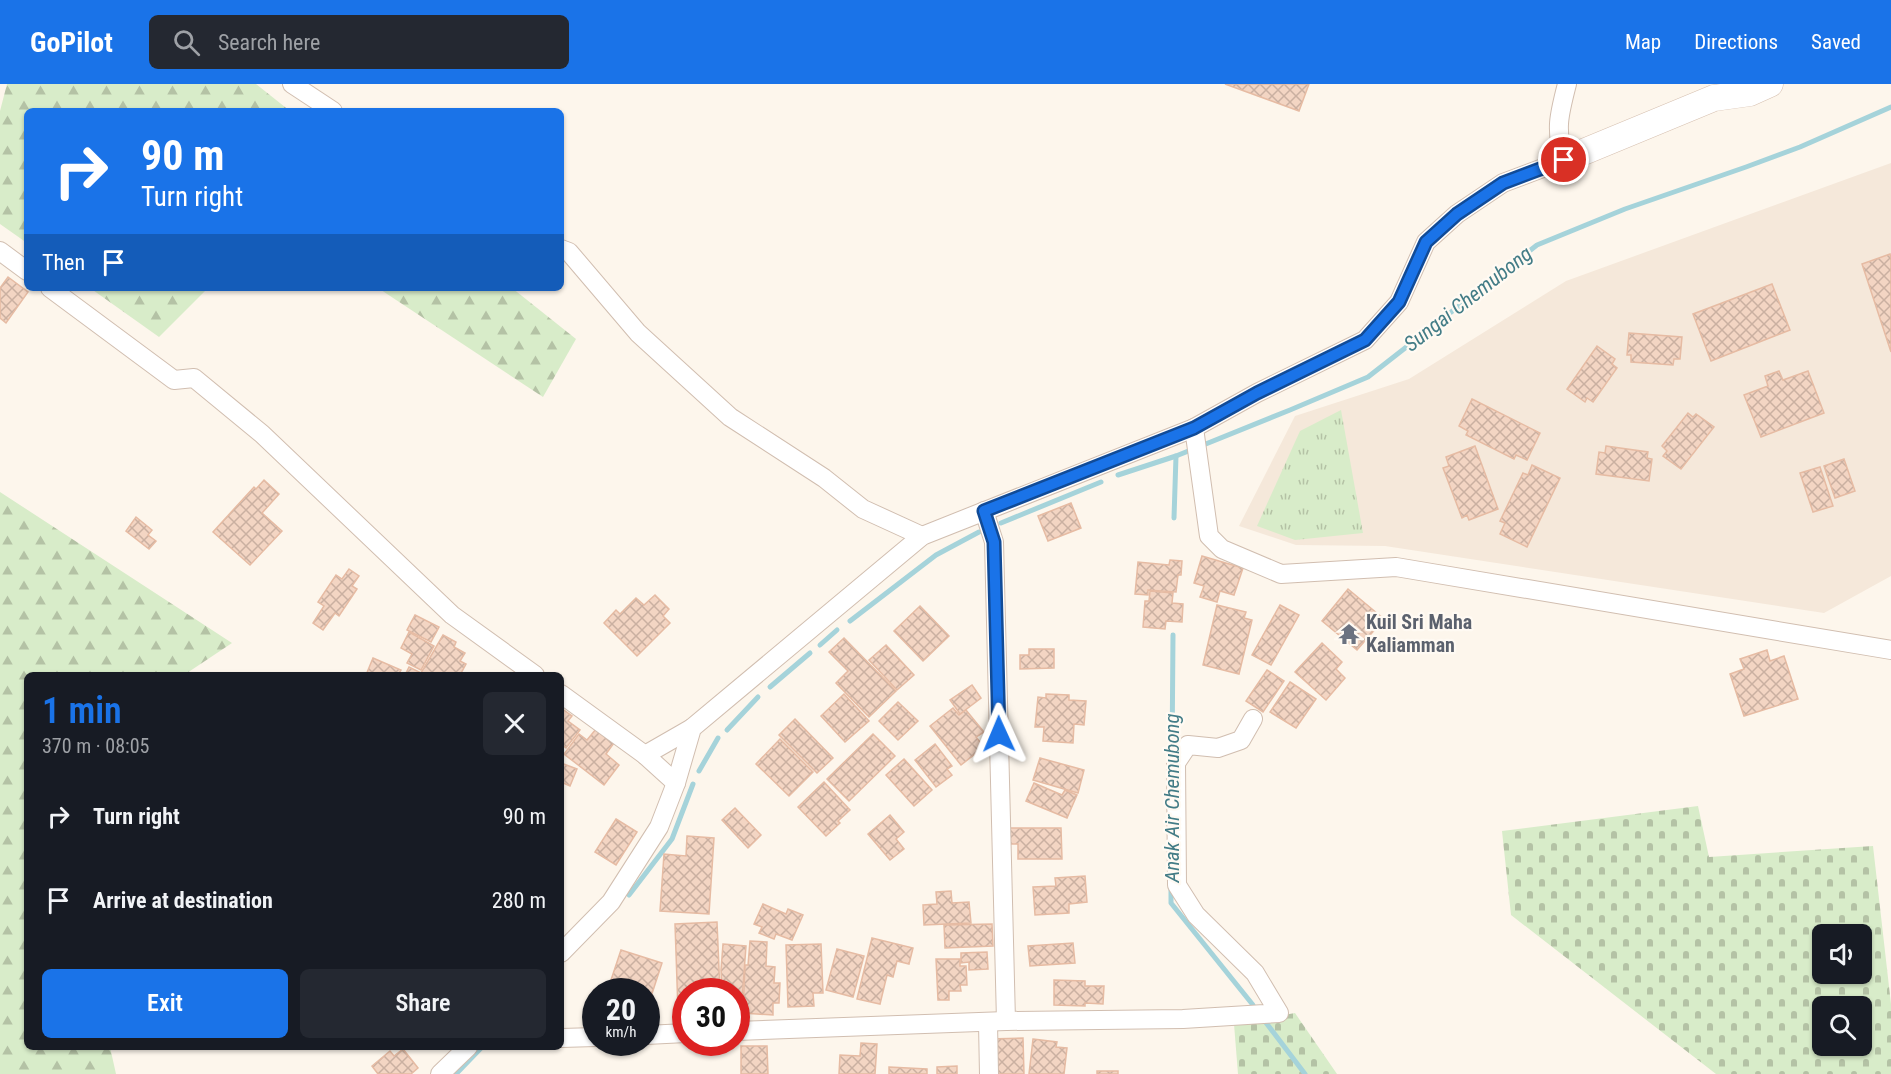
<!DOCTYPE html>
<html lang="en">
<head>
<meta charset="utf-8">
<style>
  :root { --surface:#171b24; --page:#242831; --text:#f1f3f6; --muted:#9ea1a6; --accent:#1a73e8 }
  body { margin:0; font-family:"Roboto Condensed",sans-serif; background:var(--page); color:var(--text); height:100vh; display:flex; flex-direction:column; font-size:22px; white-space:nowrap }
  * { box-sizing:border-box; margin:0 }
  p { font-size:20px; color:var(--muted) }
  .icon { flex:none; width:33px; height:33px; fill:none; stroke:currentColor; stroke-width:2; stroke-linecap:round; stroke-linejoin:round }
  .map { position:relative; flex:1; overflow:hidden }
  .drawer { position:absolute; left:24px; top:588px; width:540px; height:378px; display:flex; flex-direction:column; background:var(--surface); border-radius:9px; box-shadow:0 2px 4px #0004 }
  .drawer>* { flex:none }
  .hud { position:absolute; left:24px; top:24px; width:540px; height:183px; border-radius:9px; box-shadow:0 2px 4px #0004; background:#1a73e8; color:#fff; overflow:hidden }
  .controls { position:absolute; left:1812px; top:840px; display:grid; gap:12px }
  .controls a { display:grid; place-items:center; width:60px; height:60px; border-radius:9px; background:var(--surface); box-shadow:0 2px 4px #0004; font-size:30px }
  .speed { position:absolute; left:582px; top:894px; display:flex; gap:12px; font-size:30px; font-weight:700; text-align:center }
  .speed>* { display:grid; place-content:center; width:78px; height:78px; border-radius:50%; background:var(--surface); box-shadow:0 2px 4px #0004; line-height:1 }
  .speed small { font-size:15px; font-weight:400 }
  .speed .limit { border:9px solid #d22; background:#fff; color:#111 }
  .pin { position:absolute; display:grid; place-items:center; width:51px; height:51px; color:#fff; margin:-26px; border:3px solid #fff; border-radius:50%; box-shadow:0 2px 6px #0007 }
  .me { position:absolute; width:66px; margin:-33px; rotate:359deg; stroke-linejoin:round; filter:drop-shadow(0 0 4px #0008) }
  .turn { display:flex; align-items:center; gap:21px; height:126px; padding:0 18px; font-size:27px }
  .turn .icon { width:78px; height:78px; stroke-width:2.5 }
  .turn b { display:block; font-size:42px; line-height:51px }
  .then { display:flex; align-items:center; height:57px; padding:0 18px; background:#0003; gap:12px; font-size:22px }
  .round { display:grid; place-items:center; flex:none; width:63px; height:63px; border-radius:9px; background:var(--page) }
  .overview { display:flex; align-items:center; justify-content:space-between; height:102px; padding:0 18px }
  h1 { font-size:36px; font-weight:600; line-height:45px; color:var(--accent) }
  .primary-button { display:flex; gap:12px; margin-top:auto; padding:12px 18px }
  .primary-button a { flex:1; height:69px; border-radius:9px; background:var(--accent); color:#fff; font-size:24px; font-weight:600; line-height:69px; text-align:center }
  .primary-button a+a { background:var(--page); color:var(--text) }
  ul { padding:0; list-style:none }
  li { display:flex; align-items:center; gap:18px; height:84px; padding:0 18px }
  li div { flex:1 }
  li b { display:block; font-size:22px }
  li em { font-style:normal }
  header { display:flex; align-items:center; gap:36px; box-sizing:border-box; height:84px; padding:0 30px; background:var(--accent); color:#fff }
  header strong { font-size:28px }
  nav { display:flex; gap:33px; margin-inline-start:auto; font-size:21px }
  .search { width:420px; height:54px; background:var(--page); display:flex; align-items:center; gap:15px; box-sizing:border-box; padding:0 21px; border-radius:9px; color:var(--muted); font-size:22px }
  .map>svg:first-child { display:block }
</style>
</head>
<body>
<header>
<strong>GoPilot</strong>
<div class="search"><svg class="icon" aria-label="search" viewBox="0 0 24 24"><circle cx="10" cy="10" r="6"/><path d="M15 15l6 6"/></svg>Search here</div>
<nav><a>Map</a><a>Directions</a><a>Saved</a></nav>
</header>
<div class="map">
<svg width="1891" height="990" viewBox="0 0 1891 990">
  <defs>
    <pattern id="grass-tufts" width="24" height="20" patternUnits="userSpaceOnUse" patternTransform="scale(1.5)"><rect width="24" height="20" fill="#d8ecc9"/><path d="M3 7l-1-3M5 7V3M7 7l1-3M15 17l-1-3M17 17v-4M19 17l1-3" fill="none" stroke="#b4c2a5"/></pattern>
    <pattern id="forest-firs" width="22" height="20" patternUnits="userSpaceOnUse" patternTransform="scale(1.5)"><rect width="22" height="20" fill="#d8ecc9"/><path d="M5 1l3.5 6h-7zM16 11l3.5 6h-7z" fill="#b4c2a5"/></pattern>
    <pattern id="cemetery-stones" width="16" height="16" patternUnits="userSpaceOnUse" patternTransform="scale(1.5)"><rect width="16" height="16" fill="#d8ecc9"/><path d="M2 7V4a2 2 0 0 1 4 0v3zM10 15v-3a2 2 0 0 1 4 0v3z" fill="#b4c2a5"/></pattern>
    <pattern id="building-cross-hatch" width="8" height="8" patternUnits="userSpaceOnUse" patternTransform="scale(1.5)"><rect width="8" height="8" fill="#f3d5c3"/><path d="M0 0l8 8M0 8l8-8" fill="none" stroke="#cab0a1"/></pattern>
  </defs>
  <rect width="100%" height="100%" fill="#fdf6ec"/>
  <polygon fill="#f5e8da" points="1891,79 1891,492 1824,529 1385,462 1296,461 1239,442 1295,332 1409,295 1566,197"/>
  <polygon fill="url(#grass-tufts)" points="1341,326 1363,449 1295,456 1257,442 1300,347"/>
  <g fill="url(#forest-firs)">
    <polygon points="7,0 256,0 290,27 27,27 27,159 0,140 0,27"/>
    <polygon points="90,204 208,204 159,253"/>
    <polygon points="378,204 512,204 576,255 543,313"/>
    <polygon points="0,408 232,559 184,591 27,591 27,963 110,963 116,990 0,990"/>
  </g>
  <g fill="url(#cemetery-stones)" fill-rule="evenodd">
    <path d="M1698,722L1709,773L1873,762L1891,920V990H1716L1511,831L1502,747ZM1822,850H1862V890H1822ZM1822,922H1862V962H1822Z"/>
    <polygon points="1295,929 1337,990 1238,990 1234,940"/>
  </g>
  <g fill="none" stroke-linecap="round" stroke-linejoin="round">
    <g stroke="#a5d3da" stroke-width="5">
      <polyline points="1118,391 1176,372 1290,326 1368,293 1537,161 1625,125 1746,83 1800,63 1891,23"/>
      <polyline points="1174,434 1176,372"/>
      <polyline points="1001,439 1101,398"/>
      <polyline points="850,537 936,471 979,448"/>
      <polyline points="820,561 837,546"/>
      <polyline points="770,603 810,569"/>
      <polyline points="727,646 758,613"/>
      <polyline points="1172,675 1173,551"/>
      <polyline points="699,687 718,654"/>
      <polyline points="1171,802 1171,819 1253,921"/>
      <polyline points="629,811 672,755 693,700"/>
      <polyline points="1264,936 1305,990"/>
      <polyline points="456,990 482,963"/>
    </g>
  </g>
  <g fill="url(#building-cross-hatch)" stroke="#e6bba3" stroke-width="1.5">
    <polygon points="1225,0 1309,0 1299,27"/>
    <polygon points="1890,170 1891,174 1891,268 1862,180"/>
    <polygon points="8,193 28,208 6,239 0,234 0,204"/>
    <polygon points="1772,200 1790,246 1711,277 1693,230"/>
    <polygon points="1629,249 1682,253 1680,275 1674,275 1673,281 1631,278 1631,271 1627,271"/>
    <polygon points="1597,262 1615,275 1612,280 1617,284 1593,318 1587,314 1585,318 1567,305"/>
    <polygon points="1779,287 1783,296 1808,287 1824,329 1761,353 1744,311 1768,302 1765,292"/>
    <polygon points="1472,315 1540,349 1527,376 1516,371 1514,375 1466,351 1468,347 1459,342"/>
    <polygon points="1688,329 1693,333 1696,330 1714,343 1681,385 1663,372 1667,367 1662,362"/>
    <polygon points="1475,362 1498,425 1469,436 1467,431 1462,434 1443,384 1449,382 1446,373"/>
    <polygon points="1606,362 1648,368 1647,374 1652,375 1649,397 1596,390 1599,368 1605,369"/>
    <polygon points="1844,375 1855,407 1835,414 1824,382"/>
    <polygon points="1532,381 1560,394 1527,463 1500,450 1505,439 1500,437 1523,389 1528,391"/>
    <polygon points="1820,383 1833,422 1813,428 1800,389"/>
    <polygon points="264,396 279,410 262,429 282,447 250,481 213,448 254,403 256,405"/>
    <polygon points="1071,419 1081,444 1048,457 1038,432"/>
    <polygon points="136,433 152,446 148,451 156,457 149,465 126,447"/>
    <polygon points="1202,472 1243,484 1234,511 1220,507 1217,518 1200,513 1204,502 1194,499"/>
    <polygon points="1170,476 1182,477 1181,491 1178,491 1176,508 1148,506 1148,511 1135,510 1138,478 1169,481"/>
    <polygon points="349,485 359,492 352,502 357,505 339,532 335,529 323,546 313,539 324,522 318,518 336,491 342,495"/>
    <polygon points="1348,505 1384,535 1357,566 1322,537"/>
    <polygon points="1150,507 1173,509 1172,519 1183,520 1182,538 1166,537 1165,545 1143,543 1145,517 1149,517"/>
    <polygon points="655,511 669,525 663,532 670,539 637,572 604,539 616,526 620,530 636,514 644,521"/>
    <polygon points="1217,521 1246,528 1244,534 1252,536 1239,590 1203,581"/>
    <polygon points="1280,521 1299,531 1271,581 1252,571"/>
    <polygon points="920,522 949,552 923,577 894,547"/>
    <polygon points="415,531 439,543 431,558 407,546"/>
    <polygon points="409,548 434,562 421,586 407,579 412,570 401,564"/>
    <polygon points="443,551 456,558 454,563 465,569 460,577 466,580 460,591 405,591 409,583 421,589"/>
    <polygon points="844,554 896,607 869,633 836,599 848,587 829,568"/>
    <polygon points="1322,559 1342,578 1336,585 1345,594 1326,616 1295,588"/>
    <polygon points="886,561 914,591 897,606 869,576"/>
    <polygon points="1029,565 1054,565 1054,584 1020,585 1020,571 1029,571"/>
    <polygon points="1767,566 1770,577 1784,572 1798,615 1744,632 1730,590 1744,585 1740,575"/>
    <polygon points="373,574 401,586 398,591 366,591"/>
    <polygon points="1267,586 1284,597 1263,628 1246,617"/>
    <polygon points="1290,598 1316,615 1296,644 1270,628"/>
    <polygon points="972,601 981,614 960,630 950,616"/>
    <polygon points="844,610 869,637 845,658 821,632"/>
    <polygon points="1046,610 1069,611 1069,616 1086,617 1084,641 1074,640 1073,659 1043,657 1044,643 1035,643 1038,613 1046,614"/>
    <polygon points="898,618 918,637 898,656 879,637"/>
    <polygon points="561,624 572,632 568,637 580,646 566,664 561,660"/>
    <polygon points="953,624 959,631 966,626 984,648 976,653 984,663 961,681 930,642"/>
    <polygon points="795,635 833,674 817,689 779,651"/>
    <polygon points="596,645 614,659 606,670 619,681 604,701 564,670 579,650 587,656"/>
    <polygon points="873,650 895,672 849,717 827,695"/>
    <polygon points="780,655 813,688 789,712 756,680"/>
    <polygon points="935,660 952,682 947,685 952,691 936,703 915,676"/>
    <polygon points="1040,674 1084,686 1078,709 1033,696"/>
    <polygon points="904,675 932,706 914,722 886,691"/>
    <polygon points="561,679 577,685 570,702 561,698"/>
    <polygon points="824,698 850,726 838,737 840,739 826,752 798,723"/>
    <polygon points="1034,699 1062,711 1065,706 1077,711 1067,734 1026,717"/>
    <polygon points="735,724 761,751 748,764 722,736"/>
    <polygon points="890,731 904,748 896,755 904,765 890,776 868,750"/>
    <polygon points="616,735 637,748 616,781 595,768"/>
    <polygon points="1010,744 1061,744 1062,775 1018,775 1018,760 1010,760"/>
    <polygon points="687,752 714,754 709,830 660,827 664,770 686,772"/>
    <polygon points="1085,792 1087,818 1069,820 1069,829 1035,831 1033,803 1056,802 1055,794"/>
    <polygon points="951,807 952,819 969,818 971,839 924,841 923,821 937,820 936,808"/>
    <polygon points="763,820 786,830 788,825 803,831 792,856 776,850 774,855 759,849 762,843 754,840"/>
    <polygon points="717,838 720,908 686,908 686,938 682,938 682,927 678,927 675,840"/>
    <polygon points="992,840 993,862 945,864 944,841"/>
    <polygon points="872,854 913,864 909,880 897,877 893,893 887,891 880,920 857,915"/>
    <polygon points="750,857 767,858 766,882 775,883 774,899 780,899 779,919 773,919 773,931 743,929 745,881 748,881"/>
    <polygon points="1073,859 1075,879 1030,882 1028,862"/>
    <polygon points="723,860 746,862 742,916 736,915 736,908 722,908 721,886"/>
    <polygon points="821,860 823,909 813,909 814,922 788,923 786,861"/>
    <polygon points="837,865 864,872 853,913 826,906"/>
    <polygon points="621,866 662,879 646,928 646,908 607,908"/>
    <polygon points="987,868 988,885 969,886 969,878 961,879 961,869"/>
    <polygon points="936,875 960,875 960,882 966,882 967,901 960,901 961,907 949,907 949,916 938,916"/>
    <polygon points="1054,896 1085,897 1085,902 1104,902 1103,920 1085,919 1085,922 1054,921"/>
    <polygon points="1023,954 1024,990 990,990 989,955"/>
    <polygon points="1033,955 1057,958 1056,963 1067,964 1064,990 1029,990"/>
    <polygon points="861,959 877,960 875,990 839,990 840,971 860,972"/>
    <polygon points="741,962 767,962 768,990 741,990"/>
    <polygon points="403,965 418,984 411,990 378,990 372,982 390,967 394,972"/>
    <polygon points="957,982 957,990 937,990 937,983"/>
    <polygon points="889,983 927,985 927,990 889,990"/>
    <rect x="1097" y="987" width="21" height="3"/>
  </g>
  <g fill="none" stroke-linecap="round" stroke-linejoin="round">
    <defs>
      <g id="street">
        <polyline points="292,0 333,27"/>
        <polyline points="561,165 569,168 638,249 730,333 824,394 863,425 922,452"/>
        <polyline points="0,167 27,187"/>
        <polyline points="50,204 174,296 194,294 262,350 452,531 535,591"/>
        <polyline points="1194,344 1209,452 1222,465 1281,490 1396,483 1891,566"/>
        <polyline points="984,427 994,458 1006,937"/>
        <polyline points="561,610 645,671 676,699"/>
        <polyline points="645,671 692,644"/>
        <path d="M561,869L611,818L659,743L676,699L692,644L922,452L1194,344L1257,309L1365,256L1399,218L1426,158L1457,130L1503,99L1564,76C1555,45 1559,31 1567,0"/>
        <polyline points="988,939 989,990"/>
        <polyline points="736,947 1006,937 1183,935 1279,929 1255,889 1196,831 1177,801 1176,679 1188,661 1218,664 1241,656 1253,635"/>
        <polyline points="646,951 686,949"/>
        <polyline points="561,954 596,953"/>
        <polyline points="440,990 468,963"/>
      </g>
      <polyline id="secondary" points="1564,76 1714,14 1750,9 1770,0"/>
    </defs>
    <use href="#street" stroke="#d1beb0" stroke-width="20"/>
    <use href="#secondary" stroke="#d6c0b0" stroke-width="27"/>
    <use href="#street" stroke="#fff" stroke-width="18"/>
    <use href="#secondary" stroke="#fff" stroke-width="26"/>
  </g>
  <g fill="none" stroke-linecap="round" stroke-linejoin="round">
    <defs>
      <polyline id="route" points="999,650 994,458 984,427 1194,344 1257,309 1365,256 1399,218 1426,158 1457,130 1503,99 1564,76"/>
    </defs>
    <use href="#route" stroke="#114b97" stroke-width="15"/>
    <use href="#route" stroke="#1a73e8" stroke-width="10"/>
  </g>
  <defs>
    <symbol id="temple-bare" viewBox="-9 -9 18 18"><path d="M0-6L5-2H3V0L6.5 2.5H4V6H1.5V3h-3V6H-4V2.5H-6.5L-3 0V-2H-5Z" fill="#6b7280" stroke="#fffaf3" stroke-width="2.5" paint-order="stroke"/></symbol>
  </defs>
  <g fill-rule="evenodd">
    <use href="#temple-bare" x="1334" y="535" width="30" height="30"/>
  </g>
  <g text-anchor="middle" stroke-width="4.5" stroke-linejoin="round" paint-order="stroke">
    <g font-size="20" font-weight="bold" fill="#5b616d" stroke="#fffaf3" text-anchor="start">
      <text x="1366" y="545">Kuil Sri Maha<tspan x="1366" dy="23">Kaliamman</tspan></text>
    </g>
    <g font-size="21" font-style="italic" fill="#437c86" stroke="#fffaf3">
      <text transform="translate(1468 215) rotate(-38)" y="7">Sungai Chemubong</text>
      <text transform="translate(1172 714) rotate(-90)" y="7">Anak Air Chemubong</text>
    </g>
  </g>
</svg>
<div class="controls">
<a><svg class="icon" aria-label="sound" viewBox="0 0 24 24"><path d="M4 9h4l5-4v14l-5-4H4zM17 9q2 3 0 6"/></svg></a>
<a><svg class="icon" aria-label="search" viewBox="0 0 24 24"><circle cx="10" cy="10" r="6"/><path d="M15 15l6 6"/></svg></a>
</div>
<div class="speed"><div>20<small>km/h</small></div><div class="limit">30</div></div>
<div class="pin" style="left:1564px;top:76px;background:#d93025"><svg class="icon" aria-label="arrive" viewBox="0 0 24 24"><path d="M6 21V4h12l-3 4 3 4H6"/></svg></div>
<svg class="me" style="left:999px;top:650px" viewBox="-20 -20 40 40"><path d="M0-17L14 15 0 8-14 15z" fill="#1a73e8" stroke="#fff" stroke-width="4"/></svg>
<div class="hud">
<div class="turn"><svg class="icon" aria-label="right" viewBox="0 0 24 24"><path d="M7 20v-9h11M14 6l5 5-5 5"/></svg><div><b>90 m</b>Turn right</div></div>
<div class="then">Then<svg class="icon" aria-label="arrive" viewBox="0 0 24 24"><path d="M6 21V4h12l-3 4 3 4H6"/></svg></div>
</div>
<section class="drawer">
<div class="overview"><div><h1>1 min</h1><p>370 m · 08:05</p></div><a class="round"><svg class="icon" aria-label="close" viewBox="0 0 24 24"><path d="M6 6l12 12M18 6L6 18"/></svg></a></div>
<ul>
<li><svg class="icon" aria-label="right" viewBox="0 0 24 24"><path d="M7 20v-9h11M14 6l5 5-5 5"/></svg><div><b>Turn right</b></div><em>90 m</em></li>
<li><svg class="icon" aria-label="arrive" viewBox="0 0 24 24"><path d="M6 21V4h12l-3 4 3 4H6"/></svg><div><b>Arrive at destination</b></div><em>280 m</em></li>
</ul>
<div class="primary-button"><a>Exit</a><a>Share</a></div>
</section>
</div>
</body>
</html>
